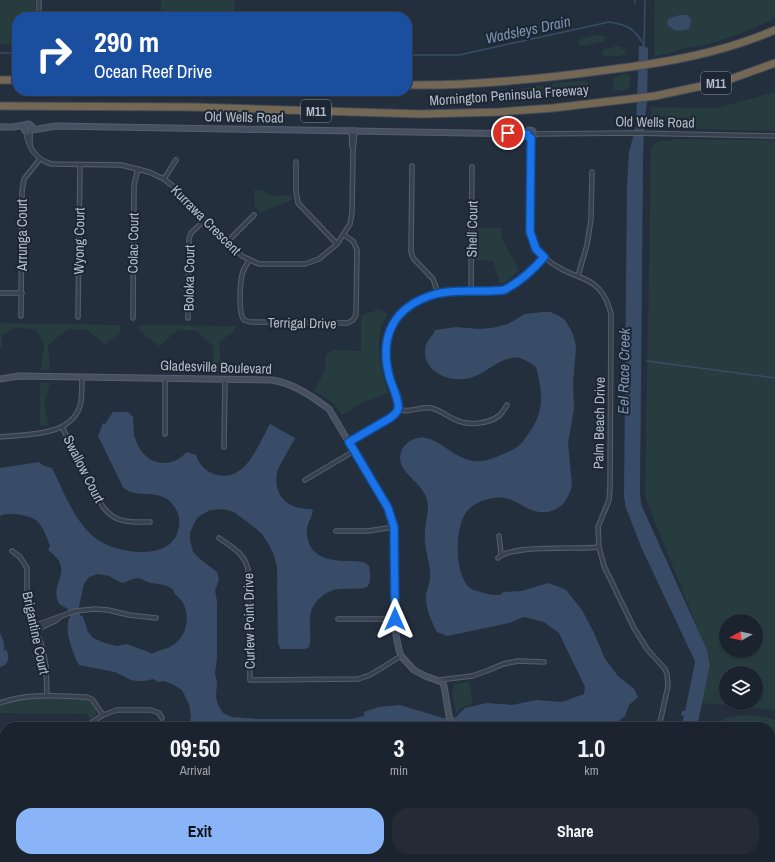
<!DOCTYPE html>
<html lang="en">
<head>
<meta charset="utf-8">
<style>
  :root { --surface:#1b232e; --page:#242b36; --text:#f1f3f6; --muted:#a0a4aa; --line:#39404a; --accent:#8ab4f8 }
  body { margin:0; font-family:"Archivo Narrow",sans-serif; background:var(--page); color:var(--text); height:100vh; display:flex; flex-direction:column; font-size:15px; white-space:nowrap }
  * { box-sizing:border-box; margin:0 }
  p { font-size:13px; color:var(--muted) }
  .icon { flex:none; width:22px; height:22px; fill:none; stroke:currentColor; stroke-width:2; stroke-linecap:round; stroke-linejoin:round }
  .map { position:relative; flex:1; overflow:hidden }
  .drawer { position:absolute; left:0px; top:722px; width:775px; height:140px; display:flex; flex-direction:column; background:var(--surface); border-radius:16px 16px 0 0; box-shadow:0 1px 3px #0004,0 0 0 1px var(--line) }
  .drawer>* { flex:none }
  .guide { position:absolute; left:12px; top:12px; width:400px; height:84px; border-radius:16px; box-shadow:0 1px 3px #0004,0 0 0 1px var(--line); background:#1a4fa0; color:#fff; overflow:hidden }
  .needle { width:26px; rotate:262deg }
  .buttons { position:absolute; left:719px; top:614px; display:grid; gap:8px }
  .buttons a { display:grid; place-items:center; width:44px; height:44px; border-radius:50%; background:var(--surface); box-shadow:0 1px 3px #0004,0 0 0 1px var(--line); font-size:20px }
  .pin { position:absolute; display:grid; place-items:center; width:34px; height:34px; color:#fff; margin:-17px; border:2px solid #fff; border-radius:50%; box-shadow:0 1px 4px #0007 }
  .me { position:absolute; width:44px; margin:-22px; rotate:0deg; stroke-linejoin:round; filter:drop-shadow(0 0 3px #0008) }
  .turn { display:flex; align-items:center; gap:14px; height:84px; padding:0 16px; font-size:18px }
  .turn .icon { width:52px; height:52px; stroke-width:2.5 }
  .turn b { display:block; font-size:28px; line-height:34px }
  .eta { display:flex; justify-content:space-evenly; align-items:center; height:68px; text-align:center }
  .eta b { font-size:24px; font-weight:800; line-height:28px }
  .action { display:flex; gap:8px; margin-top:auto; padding:8px 16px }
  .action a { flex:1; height:46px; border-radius:16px; background:var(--accent); color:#111; font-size:16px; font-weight:800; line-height:46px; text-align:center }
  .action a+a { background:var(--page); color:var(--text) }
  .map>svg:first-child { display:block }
</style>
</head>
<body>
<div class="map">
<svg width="775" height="862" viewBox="0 0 775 862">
  <rect width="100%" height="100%" fill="#242f3e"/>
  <g fill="#263c3f" fill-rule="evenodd">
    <polygon points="0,0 35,0 35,17 17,17 17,44 0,44"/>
    <polygon points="161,0 235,0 234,17 161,17"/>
    <path d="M655,0H775V18C753,29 731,38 708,44C693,48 679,47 666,55L663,54L654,57Z"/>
    <polygon points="596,35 605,36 604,41 584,46 581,46 578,43 581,39"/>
    <polygon points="616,46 621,47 625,51 626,55 606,57 604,56 603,53 604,49 609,49"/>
    <polygon points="625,74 627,74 630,77 630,87 625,90 613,91 613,78"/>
    <path d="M584,81L587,82L589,86L587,90C579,95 567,96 557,96L553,92L551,86L554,83Z"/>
    <path d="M546,85L549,86L551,91C548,100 533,98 525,99C521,97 520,93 521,89L524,88Z"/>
    <polygon points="775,92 775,131 657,128 663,126 666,116 651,117 651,107 716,108"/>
    <path d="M673,139L775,140V710L702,703L710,665V659L645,497L651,150L653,145L663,140L670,141ZM726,621H756V651H726ZM726,673H756V703H726Z"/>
    <polygon points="254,190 262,190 273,196 291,195 292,200 261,212 255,207"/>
    <polygon points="477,228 501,228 501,237 519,270 507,281 500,284 493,261 476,260"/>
    <path d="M379,309L388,314C386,318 383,321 382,325C375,344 382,375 388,393L362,403L342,415L335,404L314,391L325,370L326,355L329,352L332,353L333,350L361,351V316Z"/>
    <polygon points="0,323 120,325 120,333 105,345 88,330 68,329 48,345 50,370 41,370 44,345 36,329 13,328 2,336 2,348 0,348"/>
    <polygon points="140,325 236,326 234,331 219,342 222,373 211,372 214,347 197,331 178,330 159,346 140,331"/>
    <polygon points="40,383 50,383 44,405 49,425 40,426"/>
    <polygon points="469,682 473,703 463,707 456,713 452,689 455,684"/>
    <path d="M29,699H87C92,702 97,709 97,714L90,720L88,714L0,713V706L15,701Z"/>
    <path d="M744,715L765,717L775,720V777L770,778V727H712C720,718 732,716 744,715Z"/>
  </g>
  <g fill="#394c67" fill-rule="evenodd">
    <path d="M680,15H687L691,19L689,29C678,31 676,33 667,24L668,19Z"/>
    <polygon points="639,46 644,46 648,48 647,103 644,125 643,159 640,492 641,504 644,511 707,650 710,665 697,727 681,727 684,716 681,715 682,711 685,711 695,662 694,659 642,549 626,508 624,497 627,187 629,152 636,126"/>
    <path d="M542,312H550L559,316L565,320L573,334L576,347L573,383L574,409L568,443L572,485C567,507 551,518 529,509C521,505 513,499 504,498C494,496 478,501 470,508C454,521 453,574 470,588C473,590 480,592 484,593C490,595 496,596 502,594L503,592L522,591L548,583L559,587L566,590L582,610L594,633L605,659L618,676L634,689L638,697L629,705L625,716L620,720L609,727H189L191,716L189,704L182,690L172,684L164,681L158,682L153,679L144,681H137L131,680L115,672L79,665C73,654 63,629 70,617L68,609L59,604C48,582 77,571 48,550L50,546C47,538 44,529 39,523C33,515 8,511 0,516V468L39,462L42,465L52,468C64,492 75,524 98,540C118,554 170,561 178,531C181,521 179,512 173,505C159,486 136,501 123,487L98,436L103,423L105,424L113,412H128L133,417L134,437H135C141,463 168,472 187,452L196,455C199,464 205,471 214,474C245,485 258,445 270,424L295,438L278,469C271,494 287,510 311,509L313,511C312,517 308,522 307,528C306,535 308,543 312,549C328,569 362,555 369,566C370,573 372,581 367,587C358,590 349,588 340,589C325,590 312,602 310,616C309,626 312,637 309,647L305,649H281L278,643L277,567L274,555L269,545L262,534L254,527L234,512L223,509L210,510L198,517L194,524L190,533V540L193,552L200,559L217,572L219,579L215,591L217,601V658L215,673L217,682L216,697L218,705L223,713L232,717L258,719H351L364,716V712L379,707L400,705L443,718L456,717L465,708L487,703L512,705L536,700L562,702L584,694L585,687L559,633L544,622L524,617L509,623L447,636L437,632C432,622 426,610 426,598C426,590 431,582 430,574C430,562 425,551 425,539C424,527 428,517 428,506C427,481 394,474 401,452C404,442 417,436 426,438C441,441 452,455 466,459C478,464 489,460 501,455C506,452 512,451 517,447C521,445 524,439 527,436C545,412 543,394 536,367C528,362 521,356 511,358C497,361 488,371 475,376C456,385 423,375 425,349C426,340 433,337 435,330L456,327L478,329L492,328L508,324L525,314ZM98,574L109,576L122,583C127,582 131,579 137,578C142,578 146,582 151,583C158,584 166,584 172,589C176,592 172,589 175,594C178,597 181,599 183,603C190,615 187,634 176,643C169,649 159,650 151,654V653L127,644L117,646L105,643L93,638L88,632L83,617L80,615L79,606L84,584L89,577Z"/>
    <path d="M0,633L4,643V651L6,649C10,657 9,665 0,667Z"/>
    <polygon points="0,839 5,846 5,857 63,857 58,862 0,862"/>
    <polygon points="219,857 323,857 325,862 221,862"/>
    <polygon points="392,857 443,857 440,862 388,862"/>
    <polygon points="496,857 611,857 614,862 500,862"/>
  </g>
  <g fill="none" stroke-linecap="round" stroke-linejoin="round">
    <g stroke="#394c67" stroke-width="1.5">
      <polyline points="635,3 635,0"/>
      <polyline points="644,46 645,0"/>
      <polyline points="0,53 17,53"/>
      <path d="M407,55H459L609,22C628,25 634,28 644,45"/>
      <polyline points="647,361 775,378"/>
    </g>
    <defs>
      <g id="street">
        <polyline points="39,17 39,0"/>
        <polyline points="351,130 352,147"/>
        <path d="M26,131C28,147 36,160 52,164L121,165L149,172L164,179L178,190L205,220L242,256L259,264H305L319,259L337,244L350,224L352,213L353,152L355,130"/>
        <polyline points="30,131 30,145"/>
        <polyline points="534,134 631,133 775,136"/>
        <path d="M531,138L529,226C531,251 550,265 572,274C582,278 592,281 599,289C605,296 609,305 611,314L610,487L609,500L598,527L599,547L604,566L634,628L647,649L665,669L667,674L668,686L659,727"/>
        <polyline points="296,162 296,192 298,203 337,244"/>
        <polyline points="412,166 411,252 413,258 433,279 438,293"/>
        <polyline points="164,179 176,160"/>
        <polyline points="227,242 254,215"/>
        <path d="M249,261C246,265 243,270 242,275C240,285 238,313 244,320L250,322L348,323L353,320L356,315L357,250L353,241L344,235"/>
        <polyline points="578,276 587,245 591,219 592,172"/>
        <polyline points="471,291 472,167"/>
        <polyline points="0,293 22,293"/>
        <polyline points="21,316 22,191 24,179 40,159"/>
        <polyline points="78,317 80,165"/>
        <polyline points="133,318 134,185 138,169"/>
        <polyline points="188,318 189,239 191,233 205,220"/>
        <path d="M398,409C409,414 420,406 431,408C441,410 448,417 456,420C469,426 489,424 500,415C503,412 505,408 507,405"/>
        <path d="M62,427L103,507C116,524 131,522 150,522"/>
        <polyline points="165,434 165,378"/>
        <path d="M0,437C28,434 74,437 81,402C82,394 82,385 82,377"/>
        <path d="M349,442L390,418C394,415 397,413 398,409C400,402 392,386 390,379C381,345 388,311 424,298C451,287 476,294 503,290C519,283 533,270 544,257"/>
        <polyline points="224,447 225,379"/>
        <polyline points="305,480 354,451"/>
        <polyline points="336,531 368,531 394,527"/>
        <polyline points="499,536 501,554"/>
        <path d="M219,538C232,547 244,553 248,569L250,680L358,679L370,675L401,656"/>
        <polyline points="12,551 20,557 27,568 27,601 30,615 42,646 46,666 47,696"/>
        <path d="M498,558C511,544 578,550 599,547"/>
        <polyline points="338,619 395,619"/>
        <polyline points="34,626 75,611 95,609 108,610 129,615 156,618"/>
        <polyline points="36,630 55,621 59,618"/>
        <polyline points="439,680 472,676 489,670 503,664 518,661 544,662"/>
        <path d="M0,703C28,693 57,696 86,697L92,699L103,715"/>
        <polyline points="49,727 59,724"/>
        <polyline points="85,727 103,715 117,710 151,710 159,713 162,718"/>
        <polyline points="0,760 5,757"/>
        <polyline points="0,784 5,791"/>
        <polyline points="0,785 5,781"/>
        <polyline points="187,857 189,862"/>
        <polyline points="652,857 655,862"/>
        <polyline points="729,857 734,860 739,857"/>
      </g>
      <g id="secondary">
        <circle cx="28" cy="128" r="4"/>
        <polyline points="0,127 13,127 25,125"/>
        <polyline points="32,130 56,126 527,134"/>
        <circle cx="530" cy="134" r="4"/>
        <path d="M0,379L19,376L272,380C293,383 313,397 329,409L388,508L394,527L395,619L396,635L399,650L401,656L414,670L425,676L442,682L444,686L451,727"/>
        <polyline points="355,862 356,857"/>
      </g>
      <g id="highway">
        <polyline points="0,80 17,80"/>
        <path d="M407,85C474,86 541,79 607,70C664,63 722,53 775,30"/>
        <polyline points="0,106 192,107 420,114 499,112 553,108 655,96 725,81 775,63"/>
      </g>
    </defs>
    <use href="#street" stroke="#565f6c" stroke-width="5.5"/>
    <use href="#secondary" stroke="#565f6c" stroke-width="7"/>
    <use href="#highway" stroke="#434c59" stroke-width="9"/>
    <use href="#street" stroke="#38414e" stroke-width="3.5"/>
    <use href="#secondary" stroke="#465061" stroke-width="5"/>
    <use href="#highway" stroke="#746855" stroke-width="7"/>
  </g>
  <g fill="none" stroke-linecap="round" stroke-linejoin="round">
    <defs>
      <path id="route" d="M395,619L394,527L388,508L349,442L390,418C394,415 397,413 398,409C400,402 392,386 390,379C378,337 393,306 436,294C458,288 481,293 504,290C518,283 533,270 544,257L536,249L530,232L531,138L527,136V134L508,133"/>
    </defs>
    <use href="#route" stroke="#114b97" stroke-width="10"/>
    <use href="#route" stroke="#1a73e8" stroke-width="7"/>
  </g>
  <g text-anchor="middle" stroke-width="4" stroke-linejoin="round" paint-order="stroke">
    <g fill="#1d2633" stroke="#878f9c" stroke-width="1">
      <rect x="701" y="72" width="30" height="22" rx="3"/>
      <rect x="301" y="100" width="30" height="22" rx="3"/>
    </g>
    <g font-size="13" font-weight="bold" fill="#b4bcc9">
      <text x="716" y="88">M11</text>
      <text x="316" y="116">M11</text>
    </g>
    <g font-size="14" fill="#b4bcc9" stroke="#1d2633">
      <text transform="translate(509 95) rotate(-4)" y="5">Mornington Peninsula Freeway</text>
      <text transform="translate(244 117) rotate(1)" y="5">Old Wells Road</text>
      <text transform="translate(655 122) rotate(1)" y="5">Old Wells Road</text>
      <text transform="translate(206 220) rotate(45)" y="5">Kurrawa Crescent</text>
      <text transform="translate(472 229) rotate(-89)" y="5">Shell Court</text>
      <text transform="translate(22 235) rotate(-90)" y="5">Arrunga Court</text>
      <text transform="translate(79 241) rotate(-89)" y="5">Wyong Court</text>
      <text transform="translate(133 243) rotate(-89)" y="5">Colac Court</text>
      <text transform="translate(189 278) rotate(-89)" y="5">Boloka Court</text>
      <text transform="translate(302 323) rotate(1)" y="5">Terrigal Drive</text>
      <text transform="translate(216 367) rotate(2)" y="5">Gladesville Boulevard</text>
      <text transform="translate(599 423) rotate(-89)" y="5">Palm Beach Drive</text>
      <text transform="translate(84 469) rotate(63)" y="5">Swallow Court</text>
      <text transform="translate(249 621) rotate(-91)" y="5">Curlew Point Drive</text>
      <text transform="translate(36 633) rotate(78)" y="5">Brigantine Court</text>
    </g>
    <g font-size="15" font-style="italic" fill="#7c92b1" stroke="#1d2633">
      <text transform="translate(528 30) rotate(-12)" y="5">Wadsleys Drain</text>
      <text transform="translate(624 371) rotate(-89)" y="5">Eel Race Creek</text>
    </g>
  </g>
</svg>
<div class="buttons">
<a><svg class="needle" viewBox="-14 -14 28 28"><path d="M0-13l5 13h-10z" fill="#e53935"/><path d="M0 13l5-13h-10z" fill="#a0a4aa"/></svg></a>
<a><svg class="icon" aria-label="layers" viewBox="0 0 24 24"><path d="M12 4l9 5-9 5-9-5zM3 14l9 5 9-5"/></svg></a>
</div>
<div class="pin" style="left:508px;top:133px;background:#d93025"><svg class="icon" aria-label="arrive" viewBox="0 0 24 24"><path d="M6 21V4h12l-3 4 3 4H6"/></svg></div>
<svg class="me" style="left:395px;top:619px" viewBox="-20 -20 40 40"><path d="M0-17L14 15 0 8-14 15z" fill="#1a73e8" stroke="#fff" stroke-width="4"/></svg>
<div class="guide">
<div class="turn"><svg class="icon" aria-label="right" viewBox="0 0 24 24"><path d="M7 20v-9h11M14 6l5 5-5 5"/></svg><div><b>290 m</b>Ocean Reef Drive</div></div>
</div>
<section class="drawer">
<div class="eta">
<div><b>09:50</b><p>Arrival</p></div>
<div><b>3</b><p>min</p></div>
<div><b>1.0</b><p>km</p></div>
</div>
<div class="action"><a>Exit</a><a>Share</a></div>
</section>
</div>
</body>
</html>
